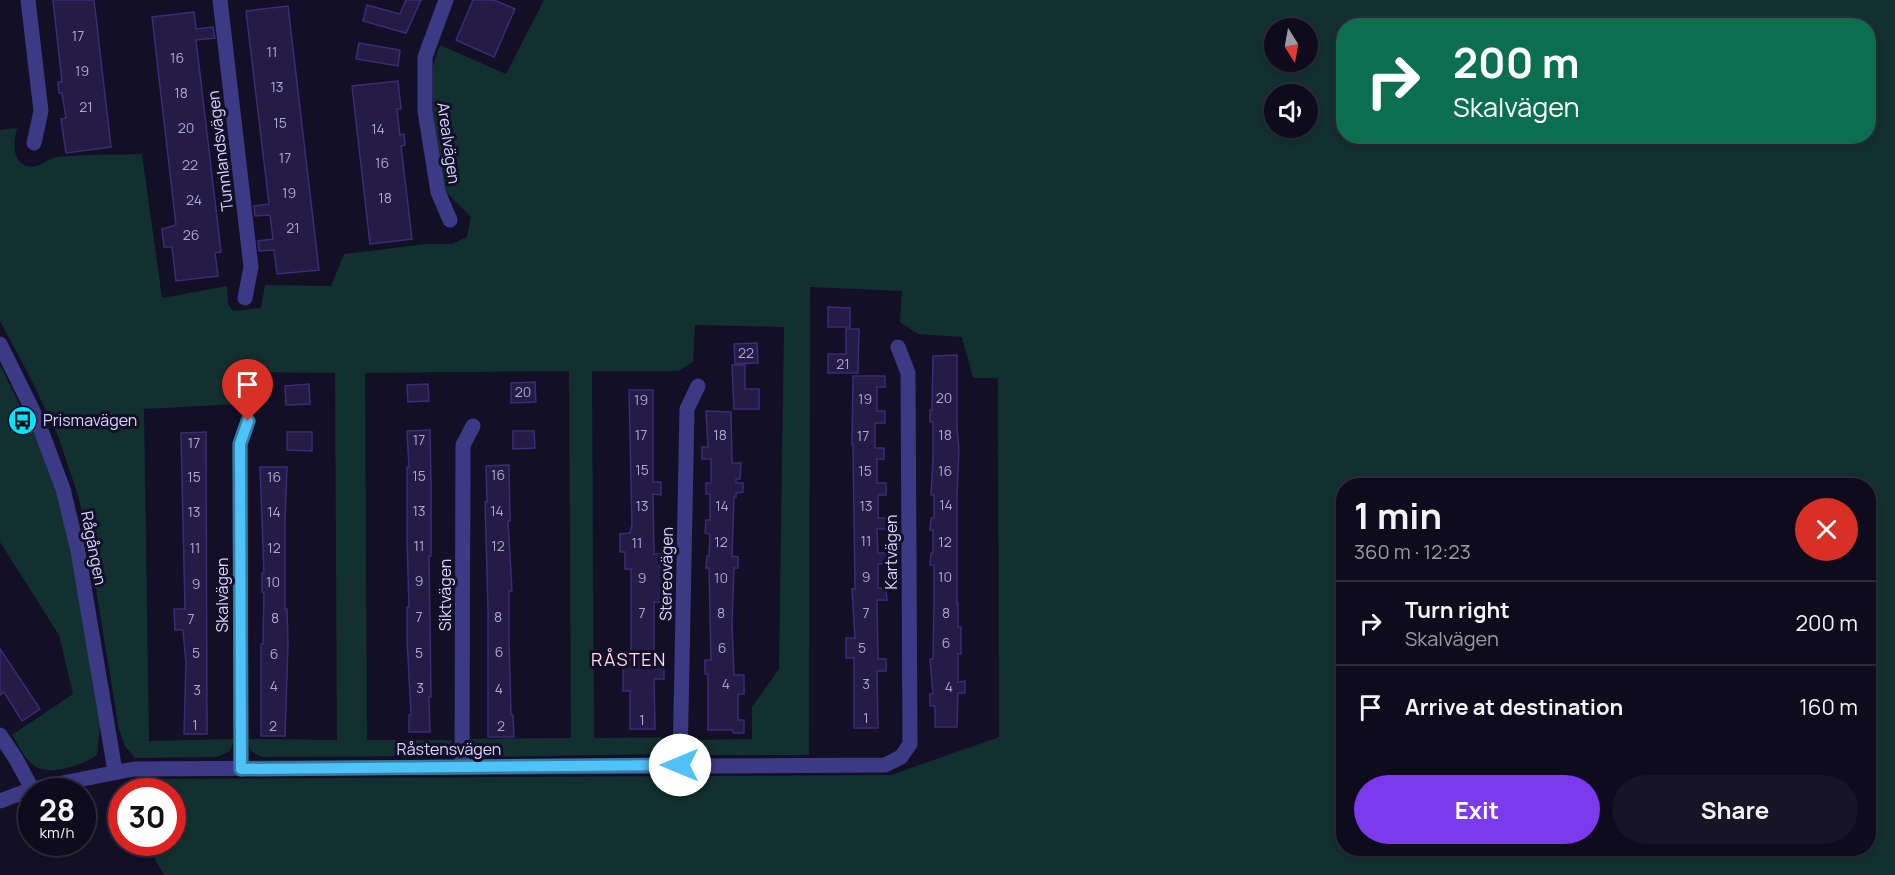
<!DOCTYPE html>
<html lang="en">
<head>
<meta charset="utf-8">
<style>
  :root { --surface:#0e0b1c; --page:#171425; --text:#f1f3f6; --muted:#9b9ba3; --line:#2e2b3b; --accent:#7c3aed }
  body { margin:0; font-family:Manrope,sans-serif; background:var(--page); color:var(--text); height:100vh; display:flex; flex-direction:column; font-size:22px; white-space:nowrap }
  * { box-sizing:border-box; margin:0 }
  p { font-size:20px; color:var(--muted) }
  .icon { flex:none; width:33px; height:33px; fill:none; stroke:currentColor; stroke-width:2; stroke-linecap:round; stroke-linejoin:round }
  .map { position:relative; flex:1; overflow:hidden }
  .side { position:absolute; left:1336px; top:478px; width:540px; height:378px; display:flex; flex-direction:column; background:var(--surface); border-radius:24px; box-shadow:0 3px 9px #0003,0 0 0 2px var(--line) }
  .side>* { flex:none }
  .guide { position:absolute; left:1336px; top:18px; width:540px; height:126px; border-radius:24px; box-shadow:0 3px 9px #0003,0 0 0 2px var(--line); background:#0b6e4f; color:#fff; overflow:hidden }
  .needle { width:39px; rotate:169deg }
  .controls { position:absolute; left:1264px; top:18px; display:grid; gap:12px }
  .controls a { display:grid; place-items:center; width:54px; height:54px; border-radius:50%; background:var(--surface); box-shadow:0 3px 9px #0003,0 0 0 2px var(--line); font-size:30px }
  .speed { position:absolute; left:18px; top:778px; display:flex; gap:12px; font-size:30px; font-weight:700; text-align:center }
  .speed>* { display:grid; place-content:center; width:78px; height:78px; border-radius:50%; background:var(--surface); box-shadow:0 3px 9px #0003,0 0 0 2px var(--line); line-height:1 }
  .speed small { font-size:15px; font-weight:400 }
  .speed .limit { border:9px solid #d22; background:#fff; color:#111 }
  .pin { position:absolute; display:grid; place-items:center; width:51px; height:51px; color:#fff; margin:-62px -26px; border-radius:50% 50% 50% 0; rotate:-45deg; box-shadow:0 0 6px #0007 }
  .pin .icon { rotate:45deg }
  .me { position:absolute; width:66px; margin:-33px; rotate:270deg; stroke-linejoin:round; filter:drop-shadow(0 0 4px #0008) }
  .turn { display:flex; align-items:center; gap:21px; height:126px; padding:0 18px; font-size:27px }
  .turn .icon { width:78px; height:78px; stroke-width:2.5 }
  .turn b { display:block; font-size:42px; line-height:51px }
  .round { display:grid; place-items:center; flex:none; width:63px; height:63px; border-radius:32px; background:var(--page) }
  .overview { display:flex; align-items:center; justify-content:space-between; height:102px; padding:0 18px }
  h1 { font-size:36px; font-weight:700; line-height:45px }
  .action { display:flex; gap:12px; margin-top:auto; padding:12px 18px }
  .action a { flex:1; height:69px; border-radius:36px; background:var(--accent); color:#fff; font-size:24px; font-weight:700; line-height:69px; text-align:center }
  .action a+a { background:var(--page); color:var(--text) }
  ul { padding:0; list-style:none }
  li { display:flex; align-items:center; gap:18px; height:84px; padding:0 18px; border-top:2px solid var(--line) }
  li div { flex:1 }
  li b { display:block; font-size:22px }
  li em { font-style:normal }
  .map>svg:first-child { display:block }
</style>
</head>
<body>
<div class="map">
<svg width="1895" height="875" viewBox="0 0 1895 875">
  <rect width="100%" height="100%" fill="#130f26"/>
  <g fill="#12302f" fill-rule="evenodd">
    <path d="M544,0H1895V875H164L146,843H172V792H153L157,779L891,775L999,737L998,378H973L962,337L918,334L900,322L902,291L810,287L809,755H711L699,750L694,740L752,739V707L779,669L784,327L695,325L693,362L678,371H592L594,738L676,737L674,749L664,754L485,757L473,750L470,739L571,738L569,371L365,373L367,740H452L449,750L442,756L262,757L251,751L247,739L337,740L335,373L249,372L240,377V404L144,409L149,741L234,739L230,751L217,757L135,758L125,746L119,729L87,535L78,495L58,436L31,379L0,321V130L17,128C14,140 11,160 26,166C38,170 47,158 57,157C85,154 114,155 142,154L162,298L227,286L228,304L233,311L261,308L265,285L331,286L344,254L428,244H452L467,237L471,217L445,191L433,110V65L440,45L506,74ZM1344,26H1869V136H1344ZM1275,28H1308V62H1275ZM1275,94H1308V128H1275ZM1344,486H1869V849H1344Z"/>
    <path d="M0,365L38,442L56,486L72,551L100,727L97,755C83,765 45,779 31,763C23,756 18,744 12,735L73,694L59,635L0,542Z"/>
  </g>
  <g fill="#241b47" stroke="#3b2d73" stroke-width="1.5">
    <polygon points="53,0 94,0 111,147 66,153 61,119 66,118 62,93 59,93 58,82 62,82"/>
    <polygon points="406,0 421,0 406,33 363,21 367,5 400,14"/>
    <polygon points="473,0 494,0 515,9 494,57 456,40"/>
    <polygon points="288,6 319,270 277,274 274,250 259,251 258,241 273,239 270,215 255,216 254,206 269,204 246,11"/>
    <polygon points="194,12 196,29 213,27 215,38 196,40 221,252 215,253 218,276 176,281 172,247 164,247 162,229 176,225 152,17"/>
    <polygon points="359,43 400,50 398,66 356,59"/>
    <polygon points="398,81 401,109 397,109 400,135 404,134 405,145 401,146 412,239 370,244 352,86"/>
    <polygon points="828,307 850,308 850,327 828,327"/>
    <polygon points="846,329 859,329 858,373 828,373 828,354 846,354"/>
    <polygon points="757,343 758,363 735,364 734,344"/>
    <polygon points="957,355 957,426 959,450 957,495 957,603 958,603 958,627 961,627 961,654 958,654 958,682 965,681 965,693 958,693 957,727 935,727 935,706 930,706 930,694 933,694 930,659 933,659 934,600 934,565 930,565 931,553 933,553 933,530 930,530 931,518 934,518 934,495 931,495 933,458 933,422 930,422 930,410 932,410 933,356"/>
    <polygon points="732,365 745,365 745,389 759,389 759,409 734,409"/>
    <polygon points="853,376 885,376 885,387 877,387 877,411 885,411 885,423 875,423 875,448 884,448 884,459 877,459 877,483 886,483 886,495 878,495 878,518 886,518 886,529 877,529 878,553 886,553 886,564 878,564 878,588 886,589 887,600 877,600 878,659 886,659 886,671 877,671 878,728 854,728 854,658 846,658 846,638 855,638 852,589 855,589 853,445 852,445"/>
    <polygon points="535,382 536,402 511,403 511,383"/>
    <polygon points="309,384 310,404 286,405 285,386"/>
    <polygon points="428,384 429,401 408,402 407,385"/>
    <polygon points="629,390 653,390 653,482 661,482 661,495 653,494 654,554 662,554 663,602 654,602 654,659 664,659 664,679 654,679 655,729 630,729 630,691 623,691 623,660 631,659 631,569 625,569 625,552 620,552 620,534 630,533 632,525"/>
    <polygon points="706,411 731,412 732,463 741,463 740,479 736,479 736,483 743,483 743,492 736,493 736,497 734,497 732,556 738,557 738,568 734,568 732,623 734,675 744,675 744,694 738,694 738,720 744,720 744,733 733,733 733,730 708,730 708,674 705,674 705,660 711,660 709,568 706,568 707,556 709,556 710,534 705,533 706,520 710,520 710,494 706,494 706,483 711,483 711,459 702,459 702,447 708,447"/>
    <polygon points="430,430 431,486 431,556 429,556 431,697 429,697 430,732 409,732 409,715 411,715 407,637 407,607 409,607 407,537 407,467 409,467 407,431"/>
    <polygon points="513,431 534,431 535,448 513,449"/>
    <polygon points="206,432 207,734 184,734 186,663 183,630 175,630 174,609 185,609 181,433"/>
    <polygon points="287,432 312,432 312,451 287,450"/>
    <polygon points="509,465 510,521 508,521 512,591 509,591 509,642 511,715 513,715 514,737 488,737 488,608 485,502 487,502 486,466"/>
    <polygon points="260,467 287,467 285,522 285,609 287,609 288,644 285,736 261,736 261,644 263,644 264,592 262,592 262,573 264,573"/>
    <polygon points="0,649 40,709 22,721 4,692 0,695"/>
  </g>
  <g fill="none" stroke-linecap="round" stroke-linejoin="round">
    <g stroke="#3d3a85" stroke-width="15">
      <polyline points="28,0 41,111 34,143"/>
      <polyline points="220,0 251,267 245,298"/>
      <polyline points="446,0 425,57 425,111 438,192 450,220"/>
      <polyline points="0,344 36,417 63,489 78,551 115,771"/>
      <polyline points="0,735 16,759 32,789"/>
      <polyline points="680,765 687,409 698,386"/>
      <polyline points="462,766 463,445 473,426"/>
      <polyline points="241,769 240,444 248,421"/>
      <polyline points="0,801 32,789 134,769 885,765 901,757 910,744 908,373 898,347"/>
    </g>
  </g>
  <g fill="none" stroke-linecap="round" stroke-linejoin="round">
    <defs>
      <polyline id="route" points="248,421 240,444 241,769 680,765"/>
    </defs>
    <use href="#route" stroke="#337fa1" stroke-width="15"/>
    <use href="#route" stroke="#4fc3f7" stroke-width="10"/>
  </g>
  <defs>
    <symbol id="bus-disc" viewBox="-11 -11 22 22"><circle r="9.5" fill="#00e5ff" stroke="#130f26"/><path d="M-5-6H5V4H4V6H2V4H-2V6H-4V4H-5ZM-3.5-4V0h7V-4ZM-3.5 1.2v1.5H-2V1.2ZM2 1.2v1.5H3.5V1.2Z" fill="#111"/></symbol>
  </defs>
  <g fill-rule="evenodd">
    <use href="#bus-disc" x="6" y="404" width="33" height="33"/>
  </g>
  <g text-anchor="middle" stroke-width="6" stroke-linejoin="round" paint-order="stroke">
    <g font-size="14" fill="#aca6d1">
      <text x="78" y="41">17</text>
      <text x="272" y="57">11</text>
      <text x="177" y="63">16</text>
      <text x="82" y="76">19</text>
      <text x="277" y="92">13</text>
      <text x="181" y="98">18</text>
      <text x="86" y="112">21</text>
      <text x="280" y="128">15</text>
      <text x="186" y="133">20</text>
      <text x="378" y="134">14</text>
      <text x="285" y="163">17</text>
      <text x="382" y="168">16</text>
      <text x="190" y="170">22</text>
      <text x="289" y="198">19</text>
      <text x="385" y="203">18</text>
      <text x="194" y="205">24</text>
      <text x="293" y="233">21</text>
      <text x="191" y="240">26</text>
      <text x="746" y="358">22</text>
      <text x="843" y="369">21</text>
      <text x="523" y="397">20</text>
      <text x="944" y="403">20</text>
      <text x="865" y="404">19</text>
      <text x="641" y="405">19</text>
      <text x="641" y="440">17</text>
      <text x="720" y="440">18</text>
      <text x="945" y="440">18</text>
      <text x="863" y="441">17</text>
      <text x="419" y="445">17</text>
      <text x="194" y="448">17</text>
      <text x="642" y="475">15</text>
      <text x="865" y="476">15</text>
      <text x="945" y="476">16</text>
      <text x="498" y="480">16</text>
      <text x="419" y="481">15</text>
      <text x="194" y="482">15</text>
      <text x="274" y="482">16</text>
      <text x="946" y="510">14</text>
      <text x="642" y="511">13</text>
      <text x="722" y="511">14</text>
      <text x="866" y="511">13</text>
      <text x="419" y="516">13</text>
      <text x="497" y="516">14</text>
      <text x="194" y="517">13</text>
      <text x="274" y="517">14</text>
      <text x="866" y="546">11</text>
      <text x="721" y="547">12</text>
      <text x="945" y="547">12</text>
      <text x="637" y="548">11</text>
      <text x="419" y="551">11</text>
      <text x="498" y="551">12</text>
      <text x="195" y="553">11</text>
      <text x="274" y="553">12</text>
      <text x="866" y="582">9</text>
      <text x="945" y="582">10</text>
      <text x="642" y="583">9</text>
      <text x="721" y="583">10</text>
      <text x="419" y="586">9</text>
      <text x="273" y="587">10</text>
      <text x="196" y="589">9</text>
      <text x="642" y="618">7</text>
      <text x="721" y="618">8</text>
      <text x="866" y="618">7</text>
      <text x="946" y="618">8</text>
      <text x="419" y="622">7</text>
      <text x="498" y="622">8</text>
      <text x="275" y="623">8</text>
      <text x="191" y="624">7</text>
      <text x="946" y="648">6</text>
      <text x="722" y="653">6</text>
      <text x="862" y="653">5</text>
      <text x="499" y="657">6</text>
      <text x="196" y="658">5</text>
      <text x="419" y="658">5</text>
      <text x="274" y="659">6</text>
      <text x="726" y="689">4</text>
      <text x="866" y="689">3</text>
      <text x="274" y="691">4</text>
      <text x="949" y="692">4</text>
      <text x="420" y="693">3</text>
      <text x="499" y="694">4</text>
      <text x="197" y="695">3</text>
      <text x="866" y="723">1</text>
      <text x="642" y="725">1</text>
      <text x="195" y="730">1</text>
      <text x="273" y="731">2</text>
      <text x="501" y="731">2</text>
    </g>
    <g font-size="16" fill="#d9d4ff" stroke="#130f26">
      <text transform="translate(449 143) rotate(82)" y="6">Arealvägen</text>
      <text transform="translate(220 151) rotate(-97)" y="6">Tunnlandsvägen</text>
      <text transform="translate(94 548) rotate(79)" y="6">Rågången</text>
      <text transform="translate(891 552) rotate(-90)" y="6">Kartvägen</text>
      <text transform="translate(666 574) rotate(-89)" y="6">Stereovägen</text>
      <text transform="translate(222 595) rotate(-90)" y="6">Skalvägen</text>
      <text transform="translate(445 595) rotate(-90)" y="6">Siktvägen</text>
      <text x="449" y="755">Råstensvägen</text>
    </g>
    <g font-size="16" fill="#d9d4ff" stroke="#130f26" text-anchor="start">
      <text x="43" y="426">Prismavägen</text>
    </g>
    <g font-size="18" letter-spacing="1.5" fill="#ffd6f0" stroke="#130f26">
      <text x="629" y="666">RÅSTEN</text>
    </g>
  </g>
</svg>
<div class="controls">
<a><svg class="needle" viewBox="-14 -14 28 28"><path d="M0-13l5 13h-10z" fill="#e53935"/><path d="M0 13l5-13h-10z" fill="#9b9ba3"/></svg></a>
<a><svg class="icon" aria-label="sound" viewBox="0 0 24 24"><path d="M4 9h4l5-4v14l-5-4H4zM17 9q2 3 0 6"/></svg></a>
</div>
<div class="speed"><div>28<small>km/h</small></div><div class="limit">30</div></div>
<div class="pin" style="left:248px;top:421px;background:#d93025"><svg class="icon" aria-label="arrive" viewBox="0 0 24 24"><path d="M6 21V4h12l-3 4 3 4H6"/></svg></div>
<svg class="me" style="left:680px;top:765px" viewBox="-20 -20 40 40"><circle r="19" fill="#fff"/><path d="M0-13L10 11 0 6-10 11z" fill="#4fc3f7"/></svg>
<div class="guide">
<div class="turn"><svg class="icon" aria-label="right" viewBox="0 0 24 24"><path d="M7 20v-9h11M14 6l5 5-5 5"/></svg><div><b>200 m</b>Skalvägen</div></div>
</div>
<section class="side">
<div class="overview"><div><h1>1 min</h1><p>360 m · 12:23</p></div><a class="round" style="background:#d93025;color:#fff"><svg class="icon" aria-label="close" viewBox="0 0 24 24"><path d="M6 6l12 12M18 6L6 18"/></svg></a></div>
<ul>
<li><svg class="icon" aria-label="right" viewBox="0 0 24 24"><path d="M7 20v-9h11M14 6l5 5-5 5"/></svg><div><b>Turn right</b><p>Skalvägen</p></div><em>200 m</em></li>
<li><svg class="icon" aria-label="arrive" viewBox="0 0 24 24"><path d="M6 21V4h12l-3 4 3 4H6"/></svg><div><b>Arrive at destination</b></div><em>160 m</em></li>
</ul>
<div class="action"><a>Exit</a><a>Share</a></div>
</section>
</div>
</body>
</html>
